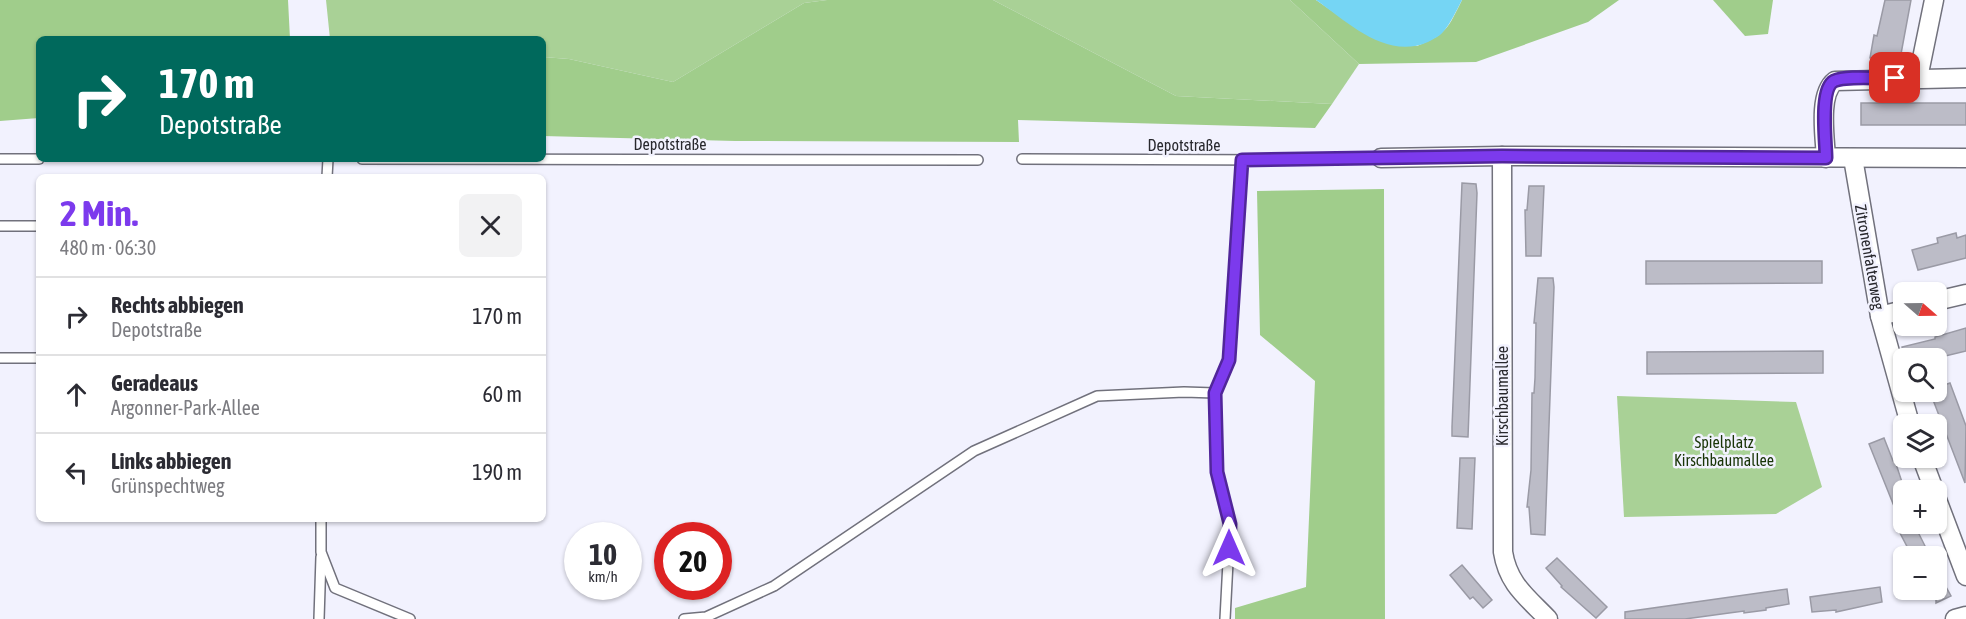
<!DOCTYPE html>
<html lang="de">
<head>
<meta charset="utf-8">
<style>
  :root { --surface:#fff; --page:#f2f2f3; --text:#2b2b33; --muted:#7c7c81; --line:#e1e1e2; --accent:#7c3aed }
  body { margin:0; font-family:"Asap Condensed",sans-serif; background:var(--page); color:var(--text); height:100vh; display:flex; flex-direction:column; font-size:22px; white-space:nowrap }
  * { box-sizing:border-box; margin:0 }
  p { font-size:20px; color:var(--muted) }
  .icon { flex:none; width:33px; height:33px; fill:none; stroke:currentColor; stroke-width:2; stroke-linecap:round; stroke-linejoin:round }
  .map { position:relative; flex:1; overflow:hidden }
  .sheet { position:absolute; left:36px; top:174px; width:510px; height:348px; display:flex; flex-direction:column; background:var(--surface); border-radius:9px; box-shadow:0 2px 4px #0004 }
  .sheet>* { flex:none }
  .top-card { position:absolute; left:36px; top:36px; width:510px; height:126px; border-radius:9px; box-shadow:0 2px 4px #0004; background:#00695c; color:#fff; overflow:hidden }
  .needle { width:39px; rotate:110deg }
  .fabs { position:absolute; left:1893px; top:282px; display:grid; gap:12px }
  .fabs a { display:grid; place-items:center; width:54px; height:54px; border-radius:9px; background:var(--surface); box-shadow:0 2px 4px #0004; font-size:30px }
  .speed { position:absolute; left:564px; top:522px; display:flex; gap:12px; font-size:30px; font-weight:700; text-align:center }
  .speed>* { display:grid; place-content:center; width:78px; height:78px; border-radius:50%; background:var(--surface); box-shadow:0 2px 4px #0004; line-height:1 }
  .speed small { font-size:15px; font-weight:400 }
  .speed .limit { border:9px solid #d22; background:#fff; color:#111 }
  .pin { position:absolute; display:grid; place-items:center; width:51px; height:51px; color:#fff; margin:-26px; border-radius:12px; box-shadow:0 3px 9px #0006 }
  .me { position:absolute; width:66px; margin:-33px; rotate:0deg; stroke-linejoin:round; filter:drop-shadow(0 0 4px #0008) }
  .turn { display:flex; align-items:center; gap:21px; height:126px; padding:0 24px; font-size:27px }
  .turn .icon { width:78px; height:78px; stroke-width:2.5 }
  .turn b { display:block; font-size:42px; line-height:51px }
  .round { display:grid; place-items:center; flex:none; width:63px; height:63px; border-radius:9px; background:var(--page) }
  .headline { display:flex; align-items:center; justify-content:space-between; height:102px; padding:0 24px }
  h1 { font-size:36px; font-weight:700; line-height:45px; color:var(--accent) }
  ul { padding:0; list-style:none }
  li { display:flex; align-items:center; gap:18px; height:78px; padding:0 24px; border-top:2px solid var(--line) }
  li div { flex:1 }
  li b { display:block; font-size:22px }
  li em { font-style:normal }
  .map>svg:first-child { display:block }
</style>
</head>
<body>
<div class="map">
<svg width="1966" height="619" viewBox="0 0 1966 619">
  <rect width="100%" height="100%" fill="#f2f2fe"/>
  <g fill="#a9d196">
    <polygon points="326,0 827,0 804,3 673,82 569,59 543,57 543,39 330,39"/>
    <polygon points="993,0 1290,0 1359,64 1332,104 1176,96"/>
    <polygon points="1617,396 1796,402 1822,487 1776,514 1624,517"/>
  </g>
  <g fill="#a0cd8b">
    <polygon points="0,0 288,0 290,39 39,39 39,118 0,121"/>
    <polygon points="827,0 993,0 1176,96 1332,104 1315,128 1018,120 1019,142 735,141 543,136 543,57 569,59 673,82 804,3"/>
    <path d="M1290,0H1316L1348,22L1417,46C1447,34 1448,28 1462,0H1619L1588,22L1476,62L1359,64Z"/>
    <polygon points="1713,0 1773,0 1768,34 1745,36"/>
    <polygon points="1384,189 1385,619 1235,619 1235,608 1306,587 1315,381 1260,335 1257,191"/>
  </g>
  <path fill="#75d5f4" d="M1316,0H1462C1456,11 1451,23 1443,32C1439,37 1433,39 1428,42C1386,60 1349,23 1316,0Z"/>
  <g fill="#bcbcc7" stroke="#9a9aa5" stroke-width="1.5">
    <polygon points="1885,0 1911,0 1901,54 1897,54 1896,62 1870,58 1874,35 1877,36"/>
    <rect x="1861" y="103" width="105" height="22"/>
    <polygon points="1462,183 1476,184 1477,193 1468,437 1452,436 1452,427"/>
    <polygon points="1529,186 1544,186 1541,256 1526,256 1525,210 1527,210"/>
    <polygon points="1956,233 1957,238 1966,235 1966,258 1918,270 1912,250 1938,243 1937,238"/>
    <polygon points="1646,261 1822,261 1822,283 1646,284"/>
    <polygon points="1538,278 1553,278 1554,287 1545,535 1531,534 1529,507 1527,507 1531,470 1532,393 1534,393 1535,378 1536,323 1534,323"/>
    <polygon points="1966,328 1966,351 1937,358 1905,358 1902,347 1935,339 1935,337"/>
    <polygon points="1823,351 1823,373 1647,374 1647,352"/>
    <polygon points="1950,383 1966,426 1965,483 1930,392 1936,392 1936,388"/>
    <polygon points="1884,438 1893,461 1895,461 1904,488 1904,531 1869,444"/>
    <polygon points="1460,458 1475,458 1472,529 1457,528"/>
    <polygon points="1914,526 1919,534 1930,556 1912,556 1900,533"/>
    <polygon points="1557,558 1607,607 1596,618 1561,587 1562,586 1546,568"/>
    <polygon points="1462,565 1492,600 1483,608 1473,597 1470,599 1450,575"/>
    <polygon points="1936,569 1951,596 1936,603"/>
    <polygon points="1880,587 1882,602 1836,612 1836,610 1812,612 1810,597"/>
    <polygon points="1787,589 1789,604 1766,608 1766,610 1744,613 1744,611 1729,613 1685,619 1625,619 1625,612"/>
  </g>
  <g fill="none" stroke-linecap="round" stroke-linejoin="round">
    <defs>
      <g id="lane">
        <polyline points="0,159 39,159"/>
        <polyline points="362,159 978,160"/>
        <polyline points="1022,159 1300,160 1381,158"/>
        <polyline points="327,177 328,159"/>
        <polyline points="0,226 39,226"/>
        <polyline points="0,358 39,358"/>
        <polyline points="1215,393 1217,472 1230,524 1225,619"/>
        <polyline points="321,519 321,552 335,588 410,619"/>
        <polyline points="319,619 321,557"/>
        <polyline points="684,619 706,617 774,586 974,451 1097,396 1184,392 1215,393 1229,360 1242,160"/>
      </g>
      <g id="street">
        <polyline points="1918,78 1934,0"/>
        <path d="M1502,156L1503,552C1508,584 1527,597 1548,619"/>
        <polyline points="1381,158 1502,156 1966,158"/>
        <path d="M1826,158C1825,138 1818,94 1835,81L1966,78"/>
        <polyline points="1853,158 1880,316 1910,424"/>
        <polyline points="1936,301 1966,294"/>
        <polyline points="1880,316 1904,310"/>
        <polyline points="1922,458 1934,490"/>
        <polyline points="1936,497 1966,576"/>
        <polyline points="1955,619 1966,616"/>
      </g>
    </defs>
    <use href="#lane" stroke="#71717c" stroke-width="12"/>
    <use href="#street" stroke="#71717c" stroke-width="21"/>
    <use href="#lane" stroke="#fff" stroke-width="9"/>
    <use href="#street" stroke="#fff" stroke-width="18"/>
  </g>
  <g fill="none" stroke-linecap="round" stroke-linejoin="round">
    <defs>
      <path id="route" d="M1229,548L1230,524L1217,472L1215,393L1229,360L1242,160L1502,156L1826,158C1826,142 1819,89 1834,81C1847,75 1880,79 1895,78"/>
    </defs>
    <use href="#route" stroke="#51269a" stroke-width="15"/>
    <use href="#route" stroke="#7c3aed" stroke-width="10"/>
  </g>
  <g text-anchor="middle" stroke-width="5" stroke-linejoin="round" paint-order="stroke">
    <g font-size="16" fill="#28282d" stroke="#f2f2fe">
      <text x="670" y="150">Depotstraße</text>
      <text x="1184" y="151">Depotstraße</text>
      <text transform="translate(1870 257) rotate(80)" y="6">Zitronenfalterweg</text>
      <text transform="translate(1502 396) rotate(-90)" y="6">Kirschbaumallee</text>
    </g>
    <g font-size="16" fill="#193507" stroke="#f2f2fe">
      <text x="1724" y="448">Spielplatz<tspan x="1724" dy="18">Kirschbaumallee</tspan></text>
    </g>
  </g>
</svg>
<div class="fabs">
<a><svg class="needle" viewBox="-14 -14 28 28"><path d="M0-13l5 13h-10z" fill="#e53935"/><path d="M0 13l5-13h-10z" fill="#7c7c81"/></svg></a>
<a><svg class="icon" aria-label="search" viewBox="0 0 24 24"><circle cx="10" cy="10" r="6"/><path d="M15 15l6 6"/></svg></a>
<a><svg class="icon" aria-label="layers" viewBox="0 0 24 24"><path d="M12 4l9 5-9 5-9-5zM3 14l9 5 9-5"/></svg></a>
<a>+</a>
<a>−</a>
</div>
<div class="speed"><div>10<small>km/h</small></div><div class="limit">20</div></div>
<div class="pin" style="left:1895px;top:78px;background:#d93025"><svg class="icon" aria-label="arrive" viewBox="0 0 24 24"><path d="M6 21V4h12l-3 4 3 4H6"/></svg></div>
<svg class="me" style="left:1229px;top:548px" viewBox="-20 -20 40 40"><path d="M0-17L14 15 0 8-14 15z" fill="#7c3aed" stroke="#fff" stroke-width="4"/></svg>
<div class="top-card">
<div class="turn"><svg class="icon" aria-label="right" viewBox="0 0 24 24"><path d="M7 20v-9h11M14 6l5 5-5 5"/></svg><div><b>170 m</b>Depotstraße</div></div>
</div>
<section class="sheet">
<div class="headline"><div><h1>2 Min.</h1><p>480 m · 06:30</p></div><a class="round"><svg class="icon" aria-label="close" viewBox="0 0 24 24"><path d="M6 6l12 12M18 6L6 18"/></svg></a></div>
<ul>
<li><svg class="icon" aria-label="right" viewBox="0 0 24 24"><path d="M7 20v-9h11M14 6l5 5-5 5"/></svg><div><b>Rechts abbiegen</b><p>Depotstraße</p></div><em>170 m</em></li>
<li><svg class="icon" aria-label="ahead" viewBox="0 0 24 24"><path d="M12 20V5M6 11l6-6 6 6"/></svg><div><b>Geradeaus</b><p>Argonner-Park-Allee</p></div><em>60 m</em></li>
<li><svg class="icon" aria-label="left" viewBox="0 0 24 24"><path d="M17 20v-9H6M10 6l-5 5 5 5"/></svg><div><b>Links abbiegen</b><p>Grünspechtweg</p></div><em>190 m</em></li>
</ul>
</section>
</div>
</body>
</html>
